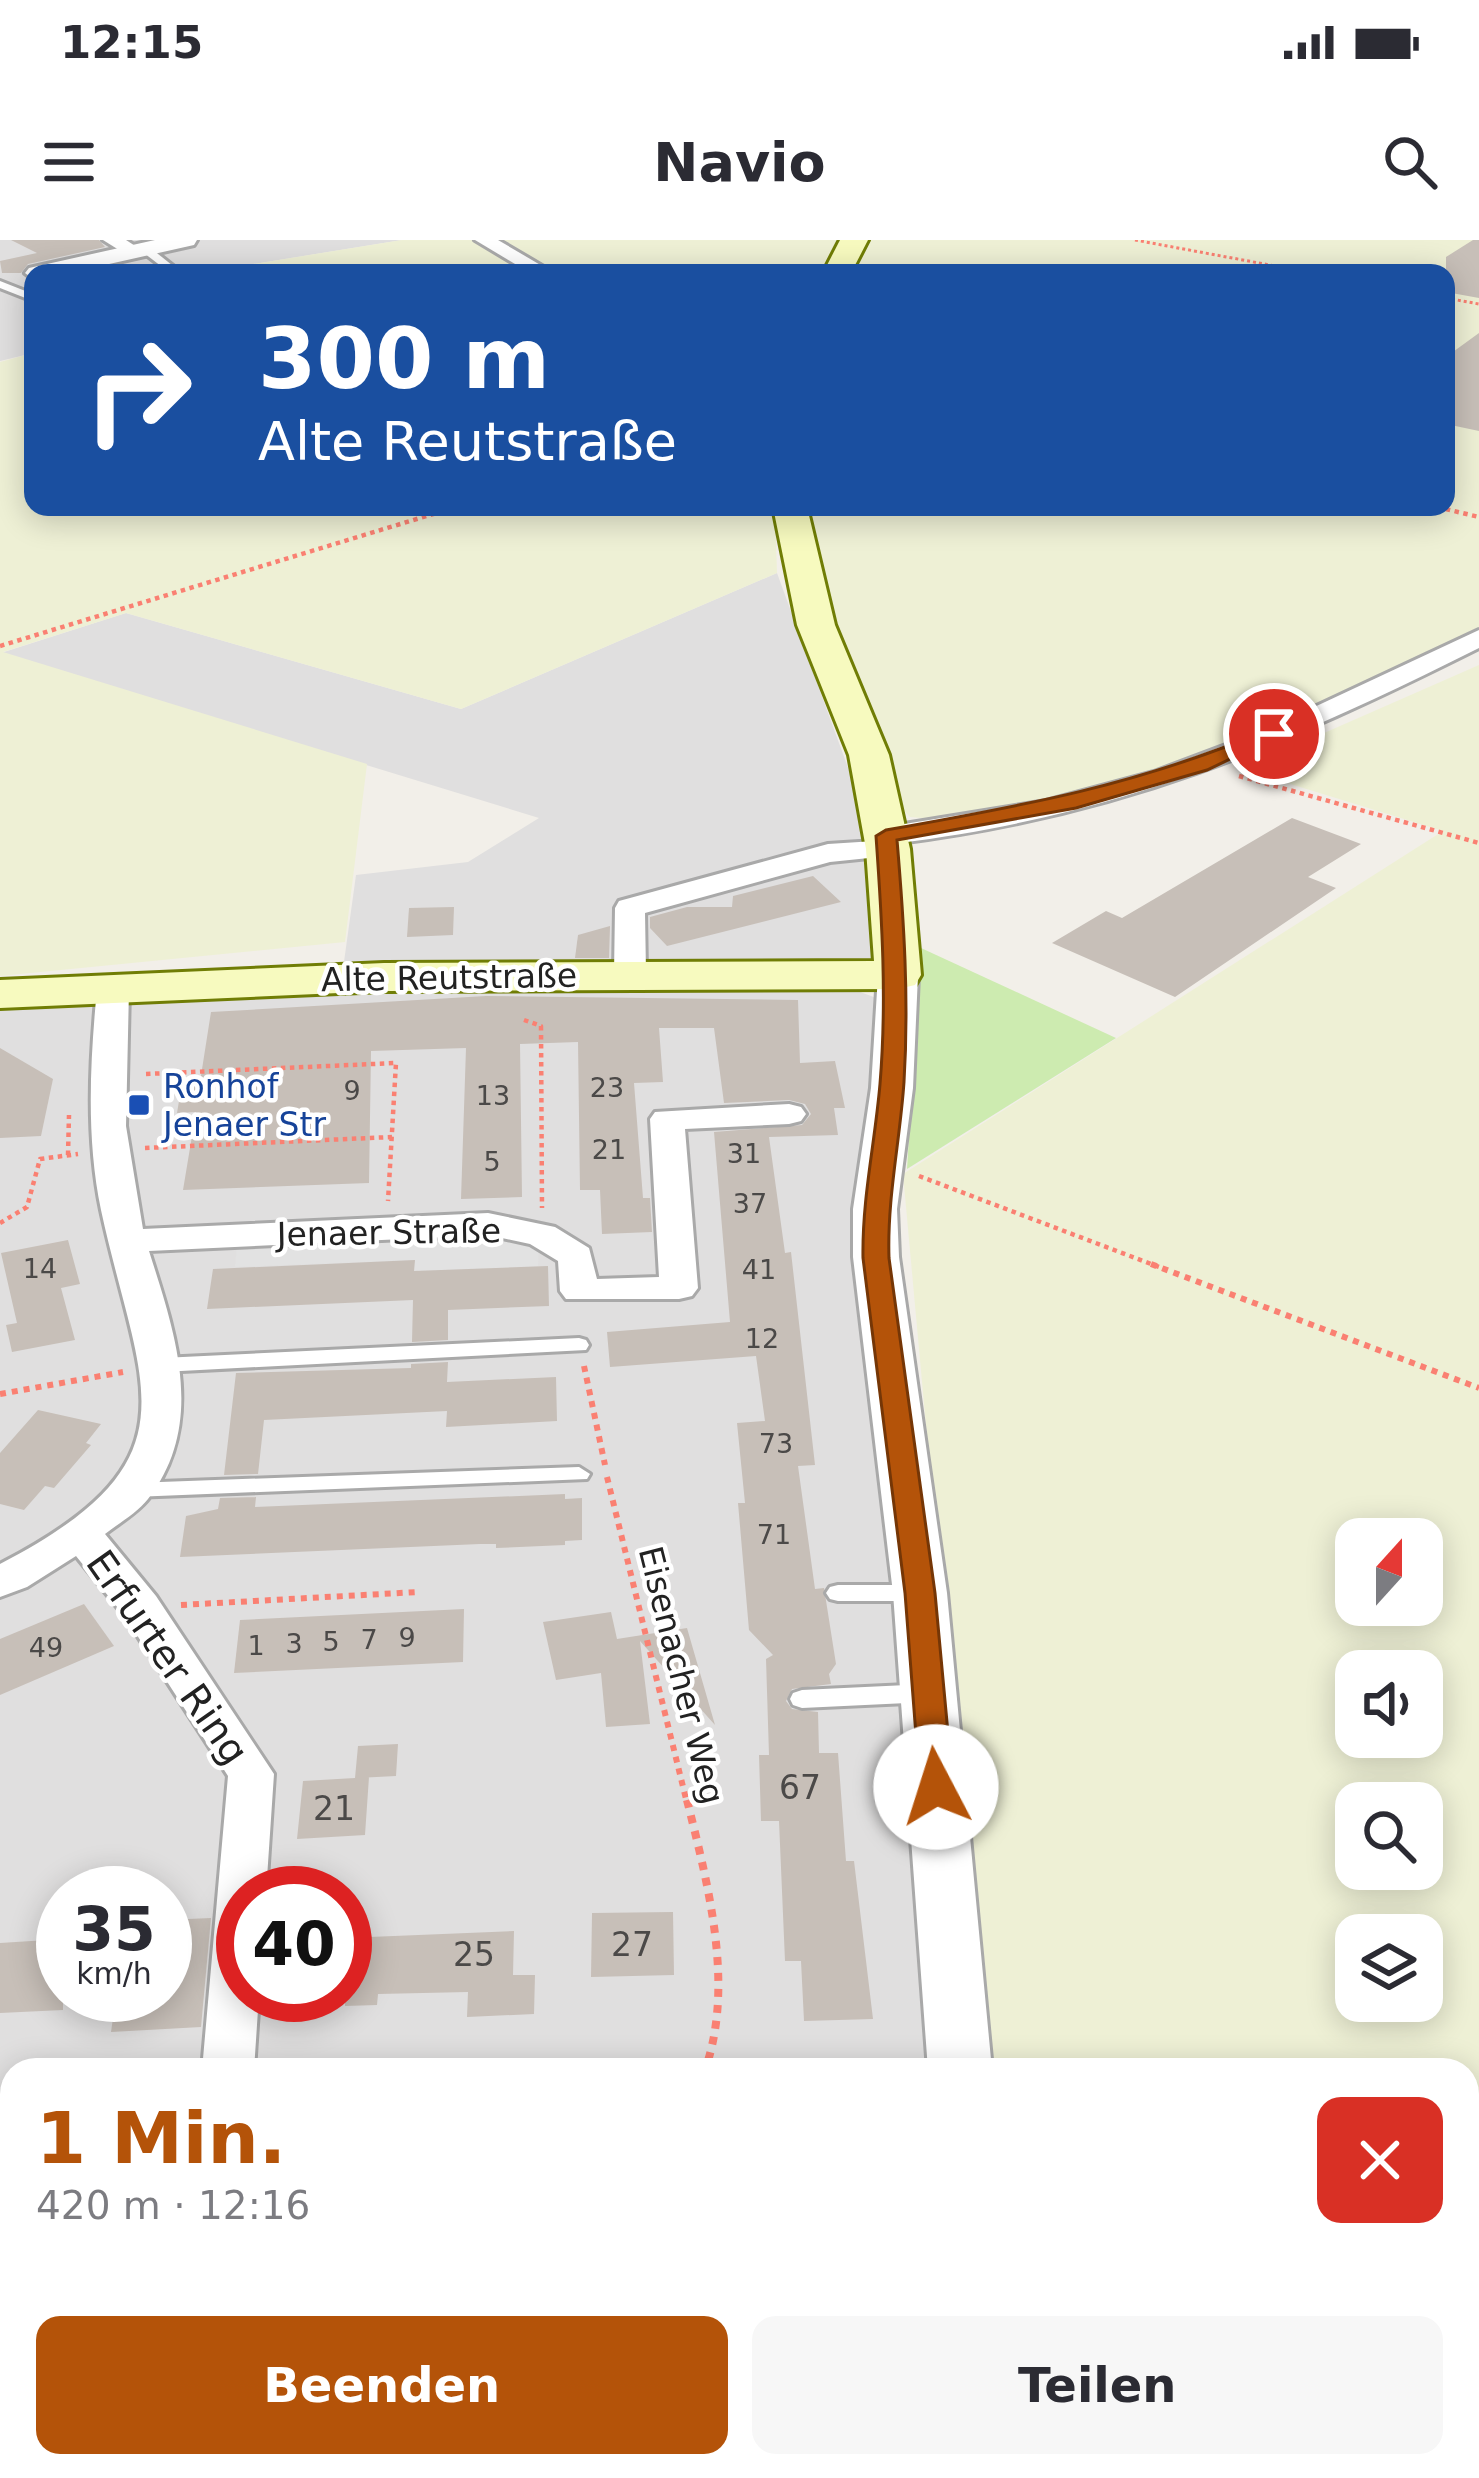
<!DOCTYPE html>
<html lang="de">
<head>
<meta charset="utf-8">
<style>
  :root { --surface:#fff; --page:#f7f7f7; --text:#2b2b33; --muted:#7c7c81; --accent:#b45309 }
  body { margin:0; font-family:"DejaVu Sans",sans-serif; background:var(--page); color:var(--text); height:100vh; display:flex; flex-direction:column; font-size:45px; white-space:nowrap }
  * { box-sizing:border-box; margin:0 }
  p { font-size:39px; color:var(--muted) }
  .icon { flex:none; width:66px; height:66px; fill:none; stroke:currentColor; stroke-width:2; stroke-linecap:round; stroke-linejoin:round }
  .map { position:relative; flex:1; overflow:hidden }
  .side { position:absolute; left:0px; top:1818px; width:1479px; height:420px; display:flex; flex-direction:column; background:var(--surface); border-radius:36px 36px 0 0; box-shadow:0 6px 30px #0003 }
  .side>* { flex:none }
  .guide { position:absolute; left:24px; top:24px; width:1431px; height:252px; border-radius:24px; box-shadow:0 6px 30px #0003; background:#1a4fa0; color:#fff; overflow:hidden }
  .needle { width:78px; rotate:21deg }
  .buttons { position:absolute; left:1335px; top:1278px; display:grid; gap:24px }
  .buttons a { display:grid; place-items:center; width:108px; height:108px; border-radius:24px; background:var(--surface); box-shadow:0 6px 30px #0003; font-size:60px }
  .speed { position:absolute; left:36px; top:1626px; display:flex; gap:24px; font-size:60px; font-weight:700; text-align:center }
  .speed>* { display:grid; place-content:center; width:156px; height:156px; border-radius:50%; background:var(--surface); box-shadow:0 6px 30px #0003; line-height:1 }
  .speed small { font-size:30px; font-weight:400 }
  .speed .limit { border:18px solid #d22; background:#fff; color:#111 }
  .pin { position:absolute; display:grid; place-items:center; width:102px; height:102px; color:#fff; margin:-51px; border:6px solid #fff; border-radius:50%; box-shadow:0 3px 12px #0007 }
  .me { position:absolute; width:132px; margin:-66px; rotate:355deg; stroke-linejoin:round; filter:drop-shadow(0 0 9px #0008) }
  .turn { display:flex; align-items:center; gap:42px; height:252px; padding:0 36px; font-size:54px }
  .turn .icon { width:156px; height:156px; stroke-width:2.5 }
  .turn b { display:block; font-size:84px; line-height:102px }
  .round { display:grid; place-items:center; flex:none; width:126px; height:126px; border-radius:24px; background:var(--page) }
  .head { display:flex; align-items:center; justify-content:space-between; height:204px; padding:0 36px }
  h1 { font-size:72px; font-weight:700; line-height:90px; color:var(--accent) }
  .button { display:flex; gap:24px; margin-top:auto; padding:24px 36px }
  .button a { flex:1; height:138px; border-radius:24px; background:var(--accent); color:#fff; font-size:48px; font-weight:700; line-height:138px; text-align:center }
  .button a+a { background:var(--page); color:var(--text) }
  .status { display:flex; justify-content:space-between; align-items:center; height:84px; padding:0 60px; background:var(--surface); direction:ltr }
  .status svg { height:33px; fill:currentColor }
  header { display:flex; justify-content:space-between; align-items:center; height:156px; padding:0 36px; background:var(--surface); font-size:54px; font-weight:700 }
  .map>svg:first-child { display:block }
</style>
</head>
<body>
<div class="status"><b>12:15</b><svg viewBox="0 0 49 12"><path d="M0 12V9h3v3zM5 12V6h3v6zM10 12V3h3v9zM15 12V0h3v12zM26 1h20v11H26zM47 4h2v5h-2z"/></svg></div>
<header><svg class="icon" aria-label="menu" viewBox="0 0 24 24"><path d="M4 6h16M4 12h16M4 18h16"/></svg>Navio<svg class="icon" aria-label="search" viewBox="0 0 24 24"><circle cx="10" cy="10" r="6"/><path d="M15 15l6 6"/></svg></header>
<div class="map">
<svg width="1479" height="2238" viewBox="0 0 1479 2238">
  <rect width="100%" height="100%" fill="#f2efe9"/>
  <g fill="#e0dfdf" fill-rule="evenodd">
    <polygon points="0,0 402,0 198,33 33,33 33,113 0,121"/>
    <polygon points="777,333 870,588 883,722 343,729 356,635 468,622 539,578 1,413 126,373 461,469"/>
    <path d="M831,741L887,762L872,884L940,1830H12V2226H950L951,2238H0V766L362,746ZM63,1653H165V1755H63ZM243,1653H345V1755H243Z"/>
  </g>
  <g fill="#eef0d5" fill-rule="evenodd">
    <polygon points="402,0 472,0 533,33 198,33"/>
    <polygon points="493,0 841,0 825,33 552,33"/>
    <polygon points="861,0 1479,0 1479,387 1287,479 1132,538 948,580 910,577 899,565 811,316 800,267 1446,267 1446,33 846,33"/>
    <polygon points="33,113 33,267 775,267 777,333 461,469 126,373 3,412 367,524 345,702 0,736 0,122"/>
    <path d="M1479,425V2238H1017L1016,2226H1467V1830H985L903,934L1443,591L1242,529ZM1356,1299H1422V1365H1356ZM1356,1431H1422V1497H1356ZM1356,1563H1422V1629H1356ZM1356,1695H1422V1761H1356Z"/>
  </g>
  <polygon fill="#cdebb0" points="921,708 1116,798 907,929"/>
  <polygon fill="#e2e2e2" points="494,994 539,1004 538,1026 415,1031 414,1020 235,1027 237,1006"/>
  <g fill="#c7bfb8">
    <polygon points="11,0 99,0 105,7 28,24 21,33 2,33 0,21 37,13"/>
    <polygon points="1473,0 1479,0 1479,58 1446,52 1446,17"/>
    <polygon points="1479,93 1479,191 1446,184 1446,117"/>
    <polygon points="1292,578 1361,604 1308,637 1336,648 1175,757 1052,703 1106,671 1122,678"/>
    <polygon points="813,636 841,662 667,706 650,688 650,677 687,667 732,667 733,656"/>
    <polygon points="454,667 453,695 407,697 409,668"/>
    <polygon points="610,686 609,718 575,718 578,695"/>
    <polygon points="486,756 798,760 800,823 835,821 845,868 834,868 838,895 769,897 785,1013 791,1012 815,1225 798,1226 815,1349 824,1348 836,1424 829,1434 831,1444 792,1449 786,1461 792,1469 818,1472 819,1513 838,1513 846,1621 854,1621 873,1779 804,1781 801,1721 785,1721 779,1581 761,1581 759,1515 769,1515 766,1419 773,1415 749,1390 738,1263 745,1263 737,1183 765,1181 756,1116 610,1127 607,1092 730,1082 714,892 802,885 811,874 805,864 789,860 724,863 714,788 659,788 663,842 634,843 643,958 650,958 652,992 602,994 600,950 580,950 578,802 520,804 522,957 461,959 466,808 371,811 369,943 183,950 196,872 177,873 182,843 200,842 211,772"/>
    <polygon points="0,808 53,839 41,896 0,898"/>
    <polygon points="68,1000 80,1044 61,1048 75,1100 12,1112 6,1085 17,1083 1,1013"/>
    <polygon points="415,1020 414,1031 548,1026 549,1066 448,1070 448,1100 412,1102 413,1060 207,1069 213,1029"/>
    <polygon points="448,1122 447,1142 556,1137 557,1181 446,1187 447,1171 264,1180 258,1234 224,1235 236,1133 411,1128 411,1124"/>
    <polygon points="38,1170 101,1184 86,1203 91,1205 54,1248 45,1246 24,1270 0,1264 0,1213"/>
    <polygon points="565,1254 565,1259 582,1258 582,1300 565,1301 565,1305 496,1308 496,1304 480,1304 180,1317 186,1276 218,1269 220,1258 256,1257 255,1267"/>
    <polygon points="84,1364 114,1406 0,1455 0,1399"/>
    <polygon points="464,1369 463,1422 234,1433 240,1380"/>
    <polygon points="611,1372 617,1399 687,1388 715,1485 640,1401 650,1484 606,1487 601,1433 556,1440 543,1382"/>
    <polygon points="398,1504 396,1536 357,1538 369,1537 365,1595 297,1599 303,1541 355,1538 358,1506"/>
    <polygon points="673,1672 674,1735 591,1737 592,1673"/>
    <polygon points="211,1678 201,1787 111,1792 116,1757 165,1755 165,1680"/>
    <polygon points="514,1691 513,1735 535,1735 534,1774 467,1777 468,1752 378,1754 377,1765 345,1766 345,1698"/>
    <polygon points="63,1699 63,1770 0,1773 0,1703"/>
  </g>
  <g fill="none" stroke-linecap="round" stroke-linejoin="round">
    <defs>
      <g id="service">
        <polygon points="140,6 148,6 182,33 170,33 140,10"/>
        <polygon points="0,41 33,54 33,61 0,48"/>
        <polygon points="579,1098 586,1100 589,1105 586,1110 162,1132 151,1125 162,1118"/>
        <polygon points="579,1227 590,1234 587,1239 133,1257 122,1250 133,1243"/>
        <polygon points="838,1345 919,1345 927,1347 931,1353 927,1359 919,1361 838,1361 830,1359 826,1353 830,1347"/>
        <polygon points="928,1444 937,1447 940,1453 937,1459 928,1462 802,1468 793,1465 790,1459 793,1453 802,1450"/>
      </g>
      <g id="minor">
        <polygon points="103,0 126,0 143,11 127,15"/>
        <polygon points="475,0 498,0 554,33 530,33"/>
        <path d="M1479,390V408C1281,507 1122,575 899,603L903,609L898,615L830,622L645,673L646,733L630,743L614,733L615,668L619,661L828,604L875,601L871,596L876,590L886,587L1046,561L1154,532L1263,491Z"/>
        <path d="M113,739L129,749L126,886L143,989L488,973L555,987L589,1008L597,1039L659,1037L650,879L655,872L789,864L801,867L806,874L801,881L789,884L685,889L698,1048L692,1056L679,1059H566L560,1051L558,1021L530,1004L488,995L149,1011C175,1093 207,1183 148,1259C137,1273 119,1283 105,1294L156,1356L274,1534L266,1653H243V1755H259L254,1830H202L228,1536L126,1378L76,1316L27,1347L0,1357V1324C202,1219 140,1150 101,970C86,898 90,822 97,749Z"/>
        <polygon points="12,1862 12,1908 0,1910 0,1864"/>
      </g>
      <g id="tertiary">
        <polygon points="155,0 197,0 194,5 69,33 33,33 33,39 25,33 29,28"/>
        <polygon points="898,723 912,727 918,735 913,848 897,969 899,1017 947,1353 992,1830 928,1830 893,1353 853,1017 853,969 871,848 878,735 884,727"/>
        <polygon points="950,2226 1022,2226 1023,2238 949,2238"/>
      </g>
      <g id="secondary">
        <polygon points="840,0 868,0 851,33 823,33"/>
        <polygon points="773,267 807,267 835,385 889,515 910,609 921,735 915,745 898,749 384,751 0,768 0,740 384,723 874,721 866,609 849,515 797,385"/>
      </g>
    </defs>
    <use href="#service" stroke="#a9a9a9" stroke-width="6"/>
    <use href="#minor" stroke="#a9a9a9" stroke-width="6"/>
    <use href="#tertiary" stroke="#a9a9a9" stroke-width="6"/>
    <use href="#secondary" stroke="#707d05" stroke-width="6"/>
    <g stroke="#fa8072" stroke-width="3" stroke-dasharray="3 3" stroke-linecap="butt">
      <polyline points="1135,0 1313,33"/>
      <polyline points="1446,58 1479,64"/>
      <polyline points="28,89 33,88"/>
    </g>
    <g stroke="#fa8072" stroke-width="4.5" stroke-dasharray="4.5 4.5" stroke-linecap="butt">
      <polyline points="1437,267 1479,277"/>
      <polyline points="0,406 456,267"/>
      <polyline points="1239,536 1479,603"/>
      <polyline points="524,780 541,786 542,968"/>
      <polyline points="146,834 396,823 388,961"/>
      <polyline points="145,908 392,897"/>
      <polyline points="68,915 69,875"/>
      <polyline points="919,936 1159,1027"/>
      <polyline points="0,983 27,967 40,919 78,914"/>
    </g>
    <g stroke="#fa8072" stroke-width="6" stroke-dasharray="6 6" stroke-linecap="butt">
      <polyline points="1151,1024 1479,1148"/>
      <polyline points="584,1126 605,1225"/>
      <polyline points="0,1154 123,1132"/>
      <polyline points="607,1237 687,1563"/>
      <polyline points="181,1365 418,1352"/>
    </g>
    <path stroke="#fa8072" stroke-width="8" stroke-dasharray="8 8" stroke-linecap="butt" d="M687,1560C708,1645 735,1745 705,1830"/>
    <use href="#service" fill="#fff" fill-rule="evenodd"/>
    <use href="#minor" fill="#fff" fill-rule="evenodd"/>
    <use href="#tertiary" fill="#fff" fill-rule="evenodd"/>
    <use href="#secondary" fill="#f7fabf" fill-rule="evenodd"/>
  </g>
  <path fill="#b45309" stroke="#753606" stroke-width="3" d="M1267,490L1283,494L1207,530L1076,568L897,600C904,682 909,760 904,842C900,901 887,958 889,1018L935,1353L953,1547L948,1556L936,1559L925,1556L920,1547L905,1353L863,1018C862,958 875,903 880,844C887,760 882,680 876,596L886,590C1022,566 1139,545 1267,490Z"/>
  <rect fill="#1a4fb4" stroke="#fff" stroke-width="4.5" x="127" y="853" width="24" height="24" rx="6"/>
  <g text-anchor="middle" stroke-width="9" stroke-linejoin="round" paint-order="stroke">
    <g font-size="27" fill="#4b4948">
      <text x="607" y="857">23</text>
      <text x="352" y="860">9</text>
      <text x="493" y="865">13</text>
      <text x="609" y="919">21</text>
      <text x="744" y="923">31</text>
      <text x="492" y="931">5</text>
      <text x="750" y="973">37</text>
      <text x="40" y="1038">14</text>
      <text x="759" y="1039">41</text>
      <text x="762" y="1108">12</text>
      <text x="776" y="1213">73</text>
      <text x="774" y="1304">71</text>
      <text x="407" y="1407">9</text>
      <text x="369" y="1409">7</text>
      <text x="331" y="1411">5</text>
      <text x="294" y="1413">3</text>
      <text x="256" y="1415">1</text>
      <text x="46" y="1417">49</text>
    </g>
    <g font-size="33" fill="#222" stroke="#fff">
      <text transform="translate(449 737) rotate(-1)" y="12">Alte Reutstraße</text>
      <text transform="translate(389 992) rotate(-1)" y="12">Jenaer Straße</text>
      <text transform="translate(682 1435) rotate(76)" y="12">Eisenacher Weg</text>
    </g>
    <g font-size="33" fill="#164399" stroke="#fff" text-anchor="start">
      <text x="163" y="858">Ronhof<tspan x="163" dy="38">Jenaer Str</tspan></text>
    </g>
    <g font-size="33" fill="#4b4948">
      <text x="800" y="1559">67</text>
      <text x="334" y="1580">21</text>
      <text x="632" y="1716">27</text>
      <text x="474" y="1726">25</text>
    </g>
    <g font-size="39" fill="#222" stroke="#fff">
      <text transform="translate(168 1417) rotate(55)" y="14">Erfurter Ring</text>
    </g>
  </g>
</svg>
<div class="buttons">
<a><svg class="needle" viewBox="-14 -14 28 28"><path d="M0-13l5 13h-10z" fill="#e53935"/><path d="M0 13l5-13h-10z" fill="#7c7c81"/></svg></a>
<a><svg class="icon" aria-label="sound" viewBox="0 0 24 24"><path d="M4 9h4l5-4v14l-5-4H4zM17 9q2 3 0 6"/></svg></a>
<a><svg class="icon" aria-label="search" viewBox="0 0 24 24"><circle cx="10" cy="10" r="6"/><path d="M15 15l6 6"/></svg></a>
<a><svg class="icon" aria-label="layers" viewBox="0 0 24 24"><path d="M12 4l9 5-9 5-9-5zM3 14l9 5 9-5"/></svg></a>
</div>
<div class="speed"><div>35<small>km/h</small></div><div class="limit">40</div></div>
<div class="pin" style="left:1274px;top:494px;background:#d93025"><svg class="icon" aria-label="arrive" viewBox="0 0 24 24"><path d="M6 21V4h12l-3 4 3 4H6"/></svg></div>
<svg class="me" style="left:936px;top:1547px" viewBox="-20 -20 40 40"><circle r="19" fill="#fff"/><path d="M0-13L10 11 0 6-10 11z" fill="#b45309"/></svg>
<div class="guide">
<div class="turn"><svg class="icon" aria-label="right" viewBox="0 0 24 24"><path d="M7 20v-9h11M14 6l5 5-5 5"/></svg><div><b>300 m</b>Alte Reutstraße</div></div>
</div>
<section class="side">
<div class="head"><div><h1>1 Min.</h1><p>420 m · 12:16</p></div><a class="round" style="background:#d93025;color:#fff"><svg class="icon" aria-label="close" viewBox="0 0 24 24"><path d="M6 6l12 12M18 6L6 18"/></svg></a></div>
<div class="button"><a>Beenden</a><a>Teilen</a></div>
</section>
</div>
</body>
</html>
